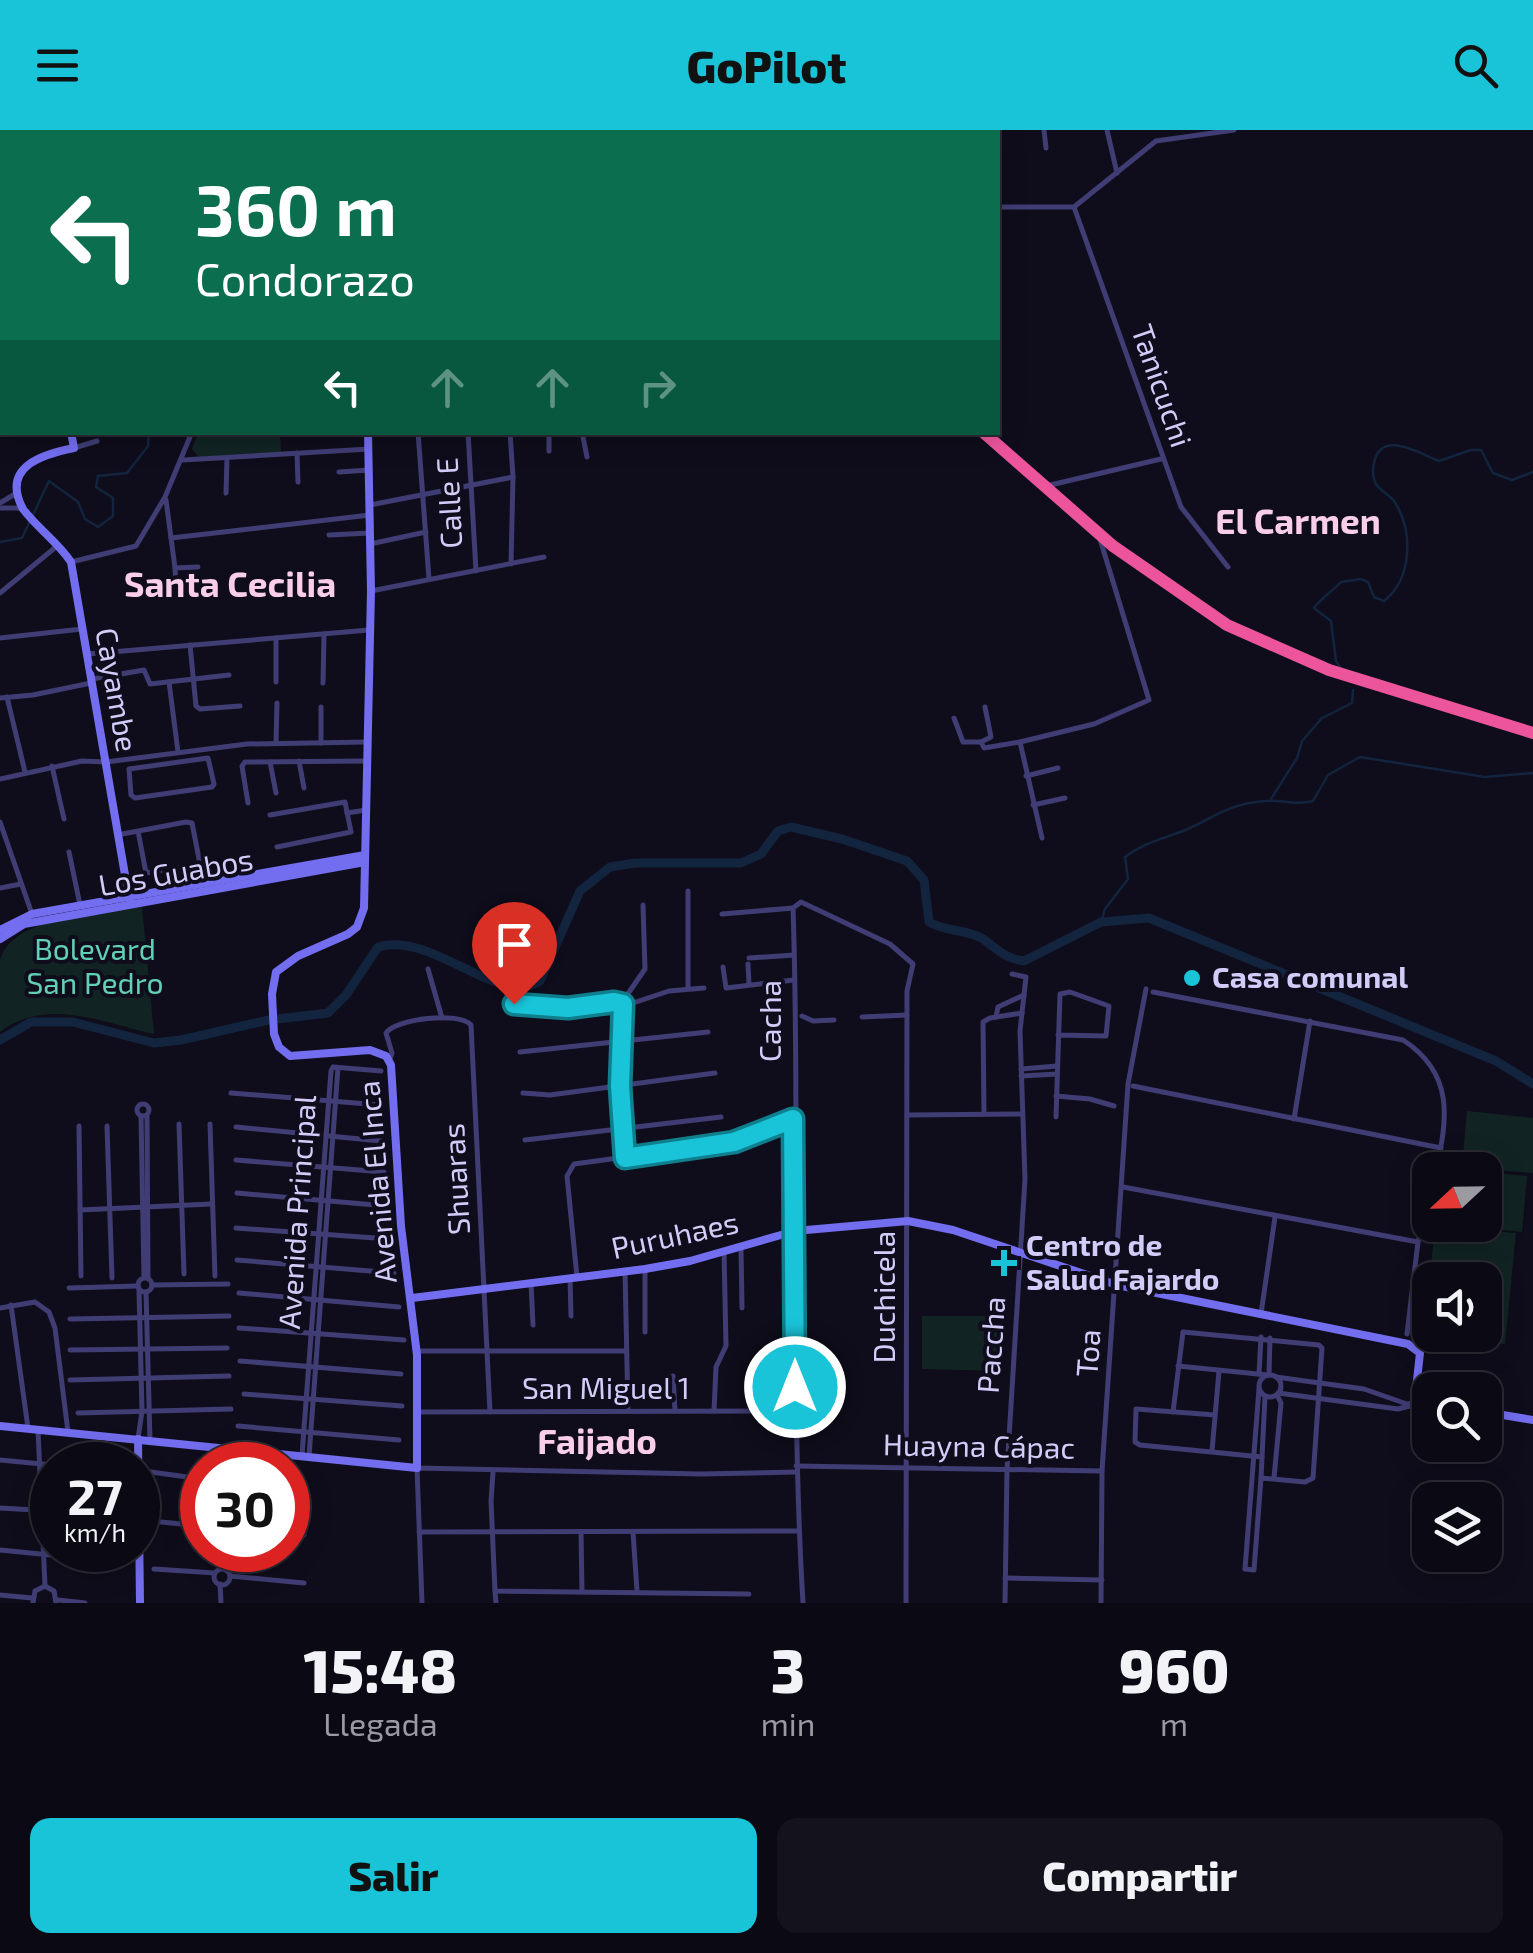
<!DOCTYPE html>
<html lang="es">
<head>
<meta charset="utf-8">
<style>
  :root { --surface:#0b0a14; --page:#14131d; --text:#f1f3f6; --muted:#9a9aa0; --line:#2b2b34; --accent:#19c4d9 }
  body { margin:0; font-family:"Exo 2",sans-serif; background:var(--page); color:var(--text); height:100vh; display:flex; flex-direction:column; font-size:38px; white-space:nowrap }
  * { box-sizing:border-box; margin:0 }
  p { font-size:32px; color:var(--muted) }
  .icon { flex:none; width:55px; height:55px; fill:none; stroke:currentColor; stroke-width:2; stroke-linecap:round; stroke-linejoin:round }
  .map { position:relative; height:1473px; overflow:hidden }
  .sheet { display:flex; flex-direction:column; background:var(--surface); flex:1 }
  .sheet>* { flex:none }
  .top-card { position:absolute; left:0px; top:0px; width:1000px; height:305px; box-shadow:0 5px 25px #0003,0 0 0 2px var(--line); background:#0b6e4f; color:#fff; overflow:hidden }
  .needle { width:65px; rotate:248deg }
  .fabs { position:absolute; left:1412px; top:1022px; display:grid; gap:20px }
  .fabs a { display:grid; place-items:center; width:90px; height:90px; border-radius:20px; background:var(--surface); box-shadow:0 5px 25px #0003,0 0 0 2px var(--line); font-size:50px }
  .speed { position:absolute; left:30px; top:1312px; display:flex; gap:20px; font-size:50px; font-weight:700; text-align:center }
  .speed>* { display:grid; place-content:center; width:130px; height:130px; border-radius:50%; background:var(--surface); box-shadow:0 5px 25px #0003,0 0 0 2px var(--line); line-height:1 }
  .speed small { font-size:25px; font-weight:400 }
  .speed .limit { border:15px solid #d22; background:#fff; color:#111 }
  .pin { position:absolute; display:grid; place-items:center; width:85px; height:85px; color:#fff; margin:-102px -42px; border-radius:50% 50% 50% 0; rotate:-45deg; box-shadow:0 0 10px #0007 }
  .pin .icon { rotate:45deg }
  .me { position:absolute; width:110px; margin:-55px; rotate:0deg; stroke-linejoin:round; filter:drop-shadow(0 0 8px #0008) }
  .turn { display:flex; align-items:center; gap:35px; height:210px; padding:0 30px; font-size:45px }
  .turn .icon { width:130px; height:130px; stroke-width:2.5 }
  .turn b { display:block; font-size:70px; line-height:85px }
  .lanes { display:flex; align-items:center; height:95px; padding:0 30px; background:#0003; justify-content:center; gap:50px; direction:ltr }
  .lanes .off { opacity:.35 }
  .eta { display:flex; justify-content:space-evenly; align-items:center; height:170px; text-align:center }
  .eta b { font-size:60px; font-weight:800; line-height:70px }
  .button { display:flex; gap:20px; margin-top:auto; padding:20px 30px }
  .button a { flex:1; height:115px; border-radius:20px; background:var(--accent); color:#111; font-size:40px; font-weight:800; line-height:115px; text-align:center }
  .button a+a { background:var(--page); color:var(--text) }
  header { display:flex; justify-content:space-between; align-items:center; height:130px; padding:0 30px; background:var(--accent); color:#111; font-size:45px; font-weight:800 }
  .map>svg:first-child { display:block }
</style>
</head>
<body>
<header><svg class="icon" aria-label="menu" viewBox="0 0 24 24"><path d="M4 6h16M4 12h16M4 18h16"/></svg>GoPilot<svg class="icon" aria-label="search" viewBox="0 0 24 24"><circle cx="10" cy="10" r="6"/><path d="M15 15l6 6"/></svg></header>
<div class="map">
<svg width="1533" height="1473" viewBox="0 0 1533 1473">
  <rect width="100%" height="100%" fill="#0f0d1b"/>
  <g fill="#112423" fill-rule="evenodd">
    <polygon points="198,303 280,303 281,322 199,327 192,319"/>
    <path d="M142,777L154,904C103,893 47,866 0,902C0,883 0,848 0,830C13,785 102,784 142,777Z"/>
    <polygon points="1467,981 1533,988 1533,1043 1462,1037"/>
    <polygon points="1485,1042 1527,1046 1522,1102 1452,1095 1485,1095"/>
    <path d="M1435,1096L1516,1103L1505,1214L1424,1207ZM1430,1150H1485V1205H1430Z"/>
    <polygon points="922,1186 1003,1186 1002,1241 922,1239"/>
  </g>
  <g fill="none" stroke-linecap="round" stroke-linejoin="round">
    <g stroke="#12243e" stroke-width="2.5">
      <polyline points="305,0 323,2"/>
      <polyline points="292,2 295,0"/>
      <polyline points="406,2 410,0"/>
      <polyline points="0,412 22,408 49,351 78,372 85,389 98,397 113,386 113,368 96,357 98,346 127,343 148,316 149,302"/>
      <path d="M1340,537L1336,531L1331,491L1314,478C1321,468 1333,461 1341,452L1361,449L1368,452L1374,467L1384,471C1412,449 1414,401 1394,371C1388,363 1376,359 1374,349C1372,341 1373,341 1374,333C1381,299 1418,323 1439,331L1471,320H1481L1493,343L1512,350L1533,342"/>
      <polyline points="1271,669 1297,628 1302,611 1322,588 1352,573 1353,560"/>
      <path d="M1101,792L1105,779L1128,749L1125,727C1143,713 1162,709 1183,701C1216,687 1227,674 1265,671C1283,669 1293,676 1313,671L1328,645L1360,627L1485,647L1533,643"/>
    </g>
    <path stroke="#12243e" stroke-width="9" d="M0,910L31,892H73L154,913L181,910L269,890L328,883L346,865L378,817C433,801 499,878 540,851L580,761L610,737L635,733H741L761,724L778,701L791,697L842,709L907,731L924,750L929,792C945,802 968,799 983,809C997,819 1006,829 1024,831L1101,792L1149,788L1496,931L1533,954"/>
    <g stroke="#403d75" stroke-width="5">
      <polyline points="177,0 178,2"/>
      <polyline points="243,0 243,2"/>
      <polyline points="380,0 381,2"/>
      <polyline points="974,0 974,2"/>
      <polyline points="1044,0 1046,18"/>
      <polyline points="1107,0 1117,43"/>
      <polyline points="19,2 20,0"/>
      <polyline points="100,2 101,0"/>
      <polyline points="282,2 284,0"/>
      <polyline points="0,25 2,26"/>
      <polyline points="0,45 2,41"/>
      <polyline points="998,77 1074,77 1156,11 1234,0"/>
      <polyline points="1074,77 1181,377 1228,437"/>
      <polyline points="418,302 429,449"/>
      <polyline points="468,302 476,441"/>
      <polyline points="510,302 513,347 511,434"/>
      <polyline points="549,302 549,321"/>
      <polyline points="582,302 587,327"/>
      <polyline points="74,318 97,311"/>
      <polyline points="297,323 298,352"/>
      <polyline points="183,330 369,319"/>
      <polyline points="339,342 369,340"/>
      <polyline points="1046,356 1161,329"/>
      <polyline points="226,363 227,328"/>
      <polyline points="166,370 175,438 198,437"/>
      <polyline points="0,373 15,364"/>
      <polyline points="370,375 513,347"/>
      <polyline points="0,378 22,378"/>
      <polyline points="329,405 370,403"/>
      <polyline points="171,408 370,385"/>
      <polyline points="370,414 426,402"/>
      <polyline points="71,432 136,416 165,367 192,302"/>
      <polyline points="175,438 176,457"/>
      <polyline points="371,461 544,427"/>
      <polyline points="0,463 57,416"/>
      <polyline points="0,508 82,499"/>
      <polyline points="276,508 276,552"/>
      <polyline points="190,515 196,576 200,579 240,576"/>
      <polyline points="88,524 369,500"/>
      <polyline points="92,549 144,540 150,554 229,545"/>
      <polyline points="169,552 178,622"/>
      <polyline points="323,553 324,504"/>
      <polyline points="7,567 25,642"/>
      <polyline points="0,568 33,565 91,553"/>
      <polyline points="321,577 321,613"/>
      <polyline points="954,588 963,612 981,612 984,618 1020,612"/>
      <polyline points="981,612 991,607 985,577"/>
      <polyline points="276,613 277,573"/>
      <polygon points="208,628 214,654 212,657 135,668 131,665 129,639"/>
      <polyline points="299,631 304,658"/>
      <polyline points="270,632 276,663"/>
      <polyline points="52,636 64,689"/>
      <polyline points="1026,646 1058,638"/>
      <polyline points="0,649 82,631 106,632 247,614 366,612"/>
      <polyline points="248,673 242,636 245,632 366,631"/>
      <polyline points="1033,675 1065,668"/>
      <polyline points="347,683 366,680"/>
      <polyline points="270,685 345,672 351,702 277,717"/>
      <polyline points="0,692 32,784"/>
      <polyline points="117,705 186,692 192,693 200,734 146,743 138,701"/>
      <polyline points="1042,708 1020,612 1094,594 1149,570 1100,409"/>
      <polyline points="69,722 80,775"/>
      <polyline points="0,758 21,754"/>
      <polyline points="688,761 688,858"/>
      <polyline points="722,784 793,778"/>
      <polyline points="749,828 794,825"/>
      <polyline points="748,834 749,854"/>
      <polyline points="723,837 726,858 794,850"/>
      <polyline points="428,839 442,888"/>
      <path d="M1153,862L1403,910C1454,943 1448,988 1436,1040"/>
      <polyline points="514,873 581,878 615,872 636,872 669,861 704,858"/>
      <polyline points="802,886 813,891 834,890"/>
      <polyline points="862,887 907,885"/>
      <polyline points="996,887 998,877 1024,865"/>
      <polyline points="520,922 708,902"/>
      <path d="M389,932L392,923L386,903C395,889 459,881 471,895L490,1282"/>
      <polyline points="1021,939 1057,936"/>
      <polyline points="1021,946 1057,944"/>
      <polyline points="1133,956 1441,1018"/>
      <polyline points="231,963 380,975"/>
      <polyline points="523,963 550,965 715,943"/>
      <polyline points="1056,966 1090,969 1114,976"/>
      <circle cx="143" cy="980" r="6"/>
      <polyline points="984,983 983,892 990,888 1022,883"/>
      <polyline points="908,985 1022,984"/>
      <polyline points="141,986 144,1147"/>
      <polyline points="147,986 148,1148"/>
      <polyline points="1056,987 1060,864 1070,862 1109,876 1106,906 1058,905"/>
      <polyline points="1294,989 1310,891"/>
      <polyline points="179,994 184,1144"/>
      <polyline points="210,994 215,1146"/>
      <polyline points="79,996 81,1146"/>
      <polyline points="107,996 112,1148"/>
      <polyline points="236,997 381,1011"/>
      <polyline points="525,1010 721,987"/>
      <polyline points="625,1027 620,901 625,868 645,839 643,775"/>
      <polyline points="236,1030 384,1042"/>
      <polyline points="1123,1057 1418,1112"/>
      <polyline points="237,1063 387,1076"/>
      <polyline points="80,1080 211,1074"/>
      <polyline points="236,1098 389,1109"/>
      <polyline points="741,1117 742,1178"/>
      <polyline points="237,1130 394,1143"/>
      <polyline points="645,1139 645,1202"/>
      <polyline points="625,1141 628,1281"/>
      <polyline points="577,1147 567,1046 574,1034 729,1013 793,989"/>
      <circle cx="145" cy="1155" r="7"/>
      <polyline points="570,1148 571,1186"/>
      <polyline points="531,1153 533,1195"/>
      <polyline points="152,1155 228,1154"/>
      <polyline points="69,1158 138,1156"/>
      <polyline points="146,1162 150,1311"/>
      <polyline points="239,1163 399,1177"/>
      <polyline points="11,1175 28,1298"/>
      <polyline points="0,1178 35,1172 49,1182 55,1198 68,1302"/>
      <polyline points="1261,1184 1275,1087"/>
      <polyline points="70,1189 229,1186"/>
      <polyline points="239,1198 404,1210"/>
      <polyline points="1407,1204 1418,1112 1430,1063"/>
      <polyline points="70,1220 227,1218"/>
      <polyline points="418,1221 625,1221"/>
      <polyline points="240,1231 401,1244"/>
      <polyline points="1178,1236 1268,1245"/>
      <polyline points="1259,1244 1261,1207"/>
      <polyline points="1269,1245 1270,1208"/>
      <circle cx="1270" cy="1256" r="11"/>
      <polyline points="673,1246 675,1281"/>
      <polyline points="1276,1247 1364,1259 1407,1274 1421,1272"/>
      <polyline points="70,1250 229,1246"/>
      <polyline points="795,1257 837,1258"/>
      <polyline points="1278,1263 1398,1279 1414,1275"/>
      <polyline points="244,1264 402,1276"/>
      <polyline points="714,1281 716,1237 726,1216 724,1121"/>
      <polyline points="417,1282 794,1281"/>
      <polyline points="1173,1282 1183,1202 1319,1215 1322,1218 1313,1348 1305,1352 1261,1348 1254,1440 1245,1439 1259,1259"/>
      <polyline points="78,1283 231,1279"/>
      <polyline points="1215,1285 1136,1279 1135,1312 1140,1315 1262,1327"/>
      <polyline points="238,1296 399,1310"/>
      <polyline points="38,1300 45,1456"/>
      <polyline points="138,1309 142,1281 139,1160"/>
      <polyline points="217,1317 217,1335"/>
      <polyline points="1212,1321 1219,1241"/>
      <polyline points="302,1325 331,941 333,937 381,941"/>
      <polyline points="309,1326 338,938"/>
      <polyline points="0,1330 52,1335"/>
      <polyline points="221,1335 223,1318"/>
      <polyline points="796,1336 1102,1341"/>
      <polyline points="151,1342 202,1349"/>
      <polyline points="493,1342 491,1371 495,1461 749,1464"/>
      <polyline points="1261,1348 1265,1266"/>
      <polyline points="1274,1348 1281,1273 1277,1265"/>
      <polyline points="288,1356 303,1358"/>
      <polyline points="0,1378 52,1381"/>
      <polyline points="151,1391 202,1396"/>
      <polyline points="419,1402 799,1401"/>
      <polyline points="581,1402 582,1461"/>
      <polyline points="633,1402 637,1461"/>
      <polyline points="288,1404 304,1405"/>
      <polyline points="0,1420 121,1432"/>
      <polyline points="223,1420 224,1439"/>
      <polyline points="154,1439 215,1443"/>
      <circle cx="222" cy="1447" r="8"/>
      <polyline points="230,1446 304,1453"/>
      <polyline points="1005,1448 1102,1450"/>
      <polyline points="220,1454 221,1473"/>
      <polyline points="495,1461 496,1473"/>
      <polyline points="0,1465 32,1468"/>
      <polyline points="58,1470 85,1473"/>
      <polyline points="33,1473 35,1461 45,1456 54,1461 56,1473"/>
      <polyline points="422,1473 417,1338 701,1344 796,1342"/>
      <path d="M803,1473C789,1241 801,1009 793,778L801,772L890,814L913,834L907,861L906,1473"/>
      <polyline points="1005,1473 1007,1340 1025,1049 1020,901 1026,847 1012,844"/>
      <polyline points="1101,1473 1102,1341 1128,954 1146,859"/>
    </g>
    <g stroke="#736eef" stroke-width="8">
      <polyline points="617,0 620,2"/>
      <polyline points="0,98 2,103"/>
      <polyline points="0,211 2,210"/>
      <path d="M71,302L74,318C44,324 0,336 23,379C37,398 57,411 71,432L130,774"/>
      <polyline points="0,800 32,784 365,725"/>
      <polyline points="0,809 24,794 365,732"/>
      <polyline points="412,1168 645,1139 690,1131 795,1101 908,1091 953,1100 1117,1155 1408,1214 1420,1223 1415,1268 1430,1274"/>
      <polyline points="1485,1282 1533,1290"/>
      <polyline points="0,1296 417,1338 417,1225 401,1096 391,935 386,926 370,920 290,926 279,917 274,904 272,864 276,842 298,826 348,804 357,797 364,778 371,461 368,302"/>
      <polyline points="138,1309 140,1473"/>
    </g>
    <g stroke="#ec559c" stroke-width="12">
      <polyline points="786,0 786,2"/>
      <polyline points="983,302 1113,416 1227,495 1329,540 1533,603"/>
    </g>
  </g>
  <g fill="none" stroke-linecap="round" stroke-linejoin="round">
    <defs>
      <polyline id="route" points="514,874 568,878 614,872 623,874 620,956 625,1028 734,1012 793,989 795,1257"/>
    </defs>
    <use href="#route" stroke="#107f8d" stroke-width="25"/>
    <use href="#route" stroke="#19c4d9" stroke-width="18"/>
  </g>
  <g fill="#19c4d9" stroke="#0f0d1b" stroke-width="4">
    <circle cx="1192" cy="848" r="10"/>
    <path d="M999 1118h10v10h10v10h-10v10h-10v-10h-10v-10h10z"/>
  </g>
  <g text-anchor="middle" stroke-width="8" stroke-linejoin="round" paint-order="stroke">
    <g font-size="30" fill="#d2ccf9" stroke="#0f0d1b">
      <text transform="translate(1161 256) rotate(71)" y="10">Tanicuchi</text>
      <text transform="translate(450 373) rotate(-93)" y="10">Calle E</text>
      <text transform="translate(116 560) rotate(80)" y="10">Cayambe</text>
      <text transform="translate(176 743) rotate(-10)" y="10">Los Guabos</text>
      <text transform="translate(771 891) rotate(-90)" y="10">Cacha</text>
      <text transform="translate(457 1049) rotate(-93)" y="10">Shuaras</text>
      <text transform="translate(378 1052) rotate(-95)" y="10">Avenida El Inca</text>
      <text transform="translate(298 1082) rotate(-86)" y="10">Avenida Principal</text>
      <text transform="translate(675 1106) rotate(-12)" y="10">Puruhaes</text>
      <text transform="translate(885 1167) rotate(-90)" y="10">Duchicela</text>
      <text transform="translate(992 1215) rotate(-86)" y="10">Paccha</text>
      <text transform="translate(1089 1223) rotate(-86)" y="10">Toa</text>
      <text x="606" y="1269">San Miguel 1</text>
      <text transform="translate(979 1317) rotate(1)" y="10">Huayna Cápac</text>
    </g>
    <g font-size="30" fill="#62d0b5" stroke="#0f0d1b">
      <text x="95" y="830">Bolevard<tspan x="95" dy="34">San Pedro</tspan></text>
    </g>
    <g font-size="30" font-weight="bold" fill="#d2ccf9" stroke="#0f0d1b" text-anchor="start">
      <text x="1212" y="858">Casa comunal</text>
      <text x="1026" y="1126">Centro de<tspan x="1026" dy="34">Salud Fajardo</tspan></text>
    </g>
    <g font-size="35" font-weight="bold" fill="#f9cee9" stroke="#0f0d1b">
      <text x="1298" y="404">El Carmen</text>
      <text x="230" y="467">Santa Cecilia</text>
      <text x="597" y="1324">Faijado</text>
    </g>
  </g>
</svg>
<div class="fabs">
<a><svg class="needle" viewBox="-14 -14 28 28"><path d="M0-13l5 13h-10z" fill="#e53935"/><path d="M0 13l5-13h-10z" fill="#9a9aa0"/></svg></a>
<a><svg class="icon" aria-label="sound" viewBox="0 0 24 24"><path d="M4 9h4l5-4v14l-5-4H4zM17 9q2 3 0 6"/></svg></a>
<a><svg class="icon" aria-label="search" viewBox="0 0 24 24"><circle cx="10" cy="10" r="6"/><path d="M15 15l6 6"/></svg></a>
<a><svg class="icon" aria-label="layers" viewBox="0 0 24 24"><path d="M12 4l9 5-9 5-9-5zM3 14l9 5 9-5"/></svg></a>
</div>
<div class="speed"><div>27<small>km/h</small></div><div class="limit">30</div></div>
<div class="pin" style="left:514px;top:874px;background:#d93025"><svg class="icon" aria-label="arrive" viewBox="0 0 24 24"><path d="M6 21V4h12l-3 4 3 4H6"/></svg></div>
<svg class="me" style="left:795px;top:1257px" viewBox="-20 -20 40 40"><circle r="17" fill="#19c4d9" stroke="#fff" stroke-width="3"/><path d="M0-11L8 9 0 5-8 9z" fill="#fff"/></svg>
<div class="top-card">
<div class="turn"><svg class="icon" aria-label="left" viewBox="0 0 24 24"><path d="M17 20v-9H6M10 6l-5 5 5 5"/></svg><div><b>360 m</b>Condorazo</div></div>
<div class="lanes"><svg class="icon" aria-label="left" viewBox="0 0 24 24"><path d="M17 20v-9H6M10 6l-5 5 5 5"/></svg><svg class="icon off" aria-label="ahead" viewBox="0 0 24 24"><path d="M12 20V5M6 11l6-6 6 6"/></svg><svg class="icon off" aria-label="ahead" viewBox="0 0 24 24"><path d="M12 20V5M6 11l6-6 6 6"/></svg><svg class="icon off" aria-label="right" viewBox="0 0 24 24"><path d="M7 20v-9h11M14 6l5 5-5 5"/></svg></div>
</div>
</div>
<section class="sheet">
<div class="eta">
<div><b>15:48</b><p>Llegada</p></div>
<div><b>3</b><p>min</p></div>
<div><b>960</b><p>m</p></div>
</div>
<div class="button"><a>Salir</a><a>Compartir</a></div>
</section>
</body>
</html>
